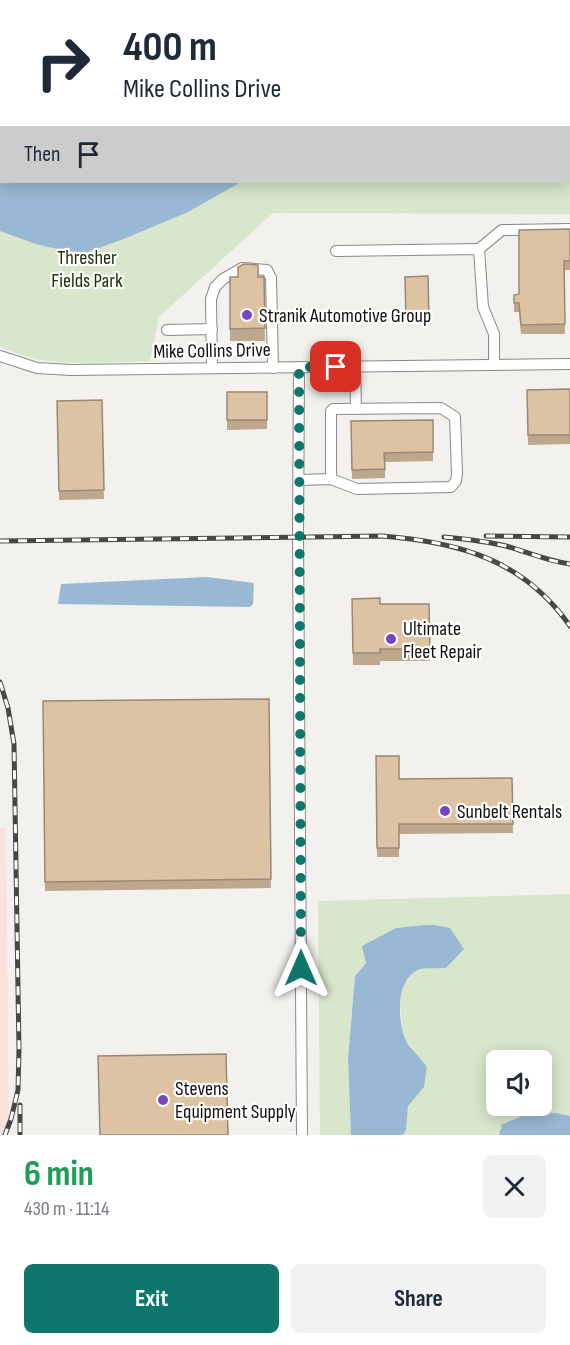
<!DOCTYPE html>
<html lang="en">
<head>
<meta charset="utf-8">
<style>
  :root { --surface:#fff; --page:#f2f2f3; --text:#1f2937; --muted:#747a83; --accent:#0f766e }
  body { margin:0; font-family:"Sofia Sans Condensed",sans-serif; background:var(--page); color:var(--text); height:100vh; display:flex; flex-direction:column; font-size:22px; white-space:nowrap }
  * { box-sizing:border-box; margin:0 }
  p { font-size:20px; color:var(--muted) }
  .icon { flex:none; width:33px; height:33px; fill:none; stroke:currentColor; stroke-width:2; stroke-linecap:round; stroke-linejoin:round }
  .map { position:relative; height:1135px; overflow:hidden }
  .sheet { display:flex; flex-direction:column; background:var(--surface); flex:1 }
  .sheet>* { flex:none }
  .hud { position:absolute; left:0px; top:0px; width:570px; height:183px; box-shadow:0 3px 15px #0003; background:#fff; color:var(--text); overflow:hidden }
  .tools { position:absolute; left:486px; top:1050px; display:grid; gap:12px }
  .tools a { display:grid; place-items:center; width:66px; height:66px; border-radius:9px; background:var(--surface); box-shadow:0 3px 15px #0003; font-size:30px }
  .pin { position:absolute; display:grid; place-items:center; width:51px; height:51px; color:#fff; margin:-26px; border-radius:12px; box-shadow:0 3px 9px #0006 }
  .me { position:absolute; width:66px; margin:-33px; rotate:0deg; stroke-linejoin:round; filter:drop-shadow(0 0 4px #0008) }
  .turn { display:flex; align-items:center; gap:21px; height:126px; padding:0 24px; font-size:27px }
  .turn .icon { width:78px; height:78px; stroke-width:2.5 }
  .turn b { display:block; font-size:42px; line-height:51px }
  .then { display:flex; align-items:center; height:57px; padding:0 24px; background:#0003; gap:12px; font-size:22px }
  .round { display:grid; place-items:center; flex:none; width:63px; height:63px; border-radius:9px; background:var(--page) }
  .overview { display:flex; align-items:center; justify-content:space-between; height:102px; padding:0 24px }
  h1 { font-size:36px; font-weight:700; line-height:45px; color:#1e9e55 }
  .cta { display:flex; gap:12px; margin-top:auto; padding:12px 24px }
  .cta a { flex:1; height:69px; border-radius:9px; background:var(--accent); color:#fff; font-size:24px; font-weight:700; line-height:69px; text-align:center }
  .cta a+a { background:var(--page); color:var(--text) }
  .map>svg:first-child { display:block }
</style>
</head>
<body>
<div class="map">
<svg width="570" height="1135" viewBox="0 0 570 1135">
  <rect width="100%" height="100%" fill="#f2f1ee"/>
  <polygon fill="#fbe0dd" points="0,828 6,828 9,1135 0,1135"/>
  <g fill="#d8e6cb" fill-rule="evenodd">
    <path d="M0,0H570V214L273,213L159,317L150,361C117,362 83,365 50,361C33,360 16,353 0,347ZM2,2H568V182H2Z"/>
    <path d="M570,894V1116L556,1113L524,1114L518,1118L502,1124L499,1135H403L406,1130L408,1106L424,1087L427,1067C421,1059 411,1051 407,1042C399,1022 394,982 418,970C425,967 438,969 446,968L435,925L396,928L355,976L348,1059L351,1135H320L318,901ZM496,1060H542V1106H496Z"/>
  </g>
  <g fill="#99b8d3">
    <polygon points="235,0 508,0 506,2 228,1"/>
    <polygon points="0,12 1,12 2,182 241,182 188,212 126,238 85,253 62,250 36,244 0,231"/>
    <polygon points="207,577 254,583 253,604 250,607 58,604 61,584"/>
    <path d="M425,925H435L450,928L464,949L446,968C438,969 425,967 418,970C394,981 397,1027 409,1046C415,1053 422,1060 427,1067L424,1087L408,1106L406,1130L403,1135H351L348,1059L355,976L366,963L362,946L396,928Z"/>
    <polygon points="556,1113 570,1116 570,1135 499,1135 502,1124 518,1118 524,1114"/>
  </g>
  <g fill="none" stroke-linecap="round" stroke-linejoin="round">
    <defs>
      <g id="minor">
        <polyline points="479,249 502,230 570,229"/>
        <polyline points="336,251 479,249 483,307 494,334 494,365"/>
        <polyline points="167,330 212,329"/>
        <polyline points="0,356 37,368 71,370 570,364"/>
        <polyline points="299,367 298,537 302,1135"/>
        <polyline points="355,367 356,409"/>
        <polyline points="212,368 211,299 215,287 223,279 242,268 267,270 271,278 273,368"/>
        <polyline points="299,480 331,479 357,489 451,487 456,481 457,474 455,417 441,408 333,409 331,411 331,479"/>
      </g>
    </defs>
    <use href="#minor" stroke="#8a8986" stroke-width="12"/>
    <use href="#minor" stroke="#fff" stroke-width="10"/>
    <defs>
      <g id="rail">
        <polyline points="486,536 570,537"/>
        <path d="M444,537C465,539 485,541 506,546C527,552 548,561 570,564"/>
        <path d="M0,541L382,536C458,542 523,559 570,626"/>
        <polyline points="0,682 8,708 14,744 19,1049 18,1090 11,1119 5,1135"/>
        <polyline points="20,1105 20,1135"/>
      </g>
    </defs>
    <use href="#rail" stroke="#474745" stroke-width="5"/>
    <use href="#rail" stroke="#fffefd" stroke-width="3" stroke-dasharray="9" stroke-linecap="butt"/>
  </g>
  <g fill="#bea88d">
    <polygon points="570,229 570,270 564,270 565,334 521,334 519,312 514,312 514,295 519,294"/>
    <polygon points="428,276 429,323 406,323 405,277"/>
    <polygon points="230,277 264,277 265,341 230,341"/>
    <polygon points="570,389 570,444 528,445 527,390"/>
    <polygon points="227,392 267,392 267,429 227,430"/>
    <polygon points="102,400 104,499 59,500 57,401"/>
    <polygon points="433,420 433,461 385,462 385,478 352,479 351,421"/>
    <polygon points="352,599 380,604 429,604 430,661 380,661 380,665 353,665"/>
    <polygon points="269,699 271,888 45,891 43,701"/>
    <polygon points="376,756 399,779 512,778 513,833 399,834 399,857 377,857"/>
  </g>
  <g fill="#ddc3a4" stroke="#9b8873" stroke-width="1.5">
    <polygon points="570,229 570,261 564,261 565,324 521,325 519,303 514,303 514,295 519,294 519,230"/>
    <polygon points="244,264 258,265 258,277 264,277 265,328 230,329 230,277 238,277 238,267"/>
    <polygon points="428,276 429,320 406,320 405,277"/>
    <polygon points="570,389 570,435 528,435 527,390"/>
    <rect x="227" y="392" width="40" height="28"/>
    <polygon points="102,400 104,490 59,491 57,401"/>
    <polygon points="433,420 433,452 384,453 385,469 352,470 351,421"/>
    <polygon points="380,598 380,604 429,604 430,649 380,649 380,653 353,653 352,599"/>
    <polygon points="269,699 271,879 45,882 43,701"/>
    <polygon points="376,756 399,756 399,779 512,778 513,824 399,824 399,848 377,848"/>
    <polygon points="226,1054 228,1135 100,1135 98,1056"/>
  </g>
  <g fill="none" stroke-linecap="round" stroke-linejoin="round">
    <polyline stroke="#0f766e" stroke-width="10" stroke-dasharray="0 18" points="301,968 299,367 336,367"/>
  </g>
  <g fill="#7447bf" stroke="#fffefd" stroke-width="2">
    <circle cx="247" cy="315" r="6"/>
    <circle cx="391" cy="639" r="6"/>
    <circle cx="445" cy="811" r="6"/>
    <circle cx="163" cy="1100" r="6"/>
  </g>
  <g text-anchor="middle" stroke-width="4.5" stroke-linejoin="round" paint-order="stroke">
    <g font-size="20" fill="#203008" stroke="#fffefd">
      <text x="87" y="264">Thresher<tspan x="87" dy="23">Fields Park</tspan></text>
    </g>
    <g font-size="20" fill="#0f0f0e" stroke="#fffefd" text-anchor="start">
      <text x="259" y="322">Stranik Automotive Group</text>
      <text x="403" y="635">Ultimate<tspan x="403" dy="23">Fleet Repair</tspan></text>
      <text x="457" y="818">Sunbelt Rentals</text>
      <text x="175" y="1095">Stevens<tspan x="175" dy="23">Equipment Supply</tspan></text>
    </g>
    <g font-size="20" fill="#0f0f0e" stroke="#fffefd">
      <text transform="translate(212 350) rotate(-1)" y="7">Mike Collins Drive</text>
    </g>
  </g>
</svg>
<div class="tools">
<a><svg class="icon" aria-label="sound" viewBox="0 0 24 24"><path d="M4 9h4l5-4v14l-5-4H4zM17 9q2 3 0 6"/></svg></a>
</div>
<div class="pin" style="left:336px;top:367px;background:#d93025"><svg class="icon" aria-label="arrive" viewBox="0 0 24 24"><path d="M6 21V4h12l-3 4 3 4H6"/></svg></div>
<svg class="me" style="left:301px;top:968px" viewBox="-20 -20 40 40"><path d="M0-17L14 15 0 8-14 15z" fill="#0f766e" stroke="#fff" stroke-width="4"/></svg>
<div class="hud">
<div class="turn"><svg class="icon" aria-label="right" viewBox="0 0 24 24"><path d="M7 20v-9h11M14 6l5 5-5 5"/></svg><div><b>400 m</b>Mike Collins Drive</div></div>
<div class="then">Then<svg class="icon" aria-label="arrive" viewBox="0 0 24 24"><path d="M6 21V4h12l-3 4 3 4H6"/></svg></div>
</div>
</div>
<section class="sheet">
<div class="overview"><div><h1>6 min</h1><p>430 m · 11:14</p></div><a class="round"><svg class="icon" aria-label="close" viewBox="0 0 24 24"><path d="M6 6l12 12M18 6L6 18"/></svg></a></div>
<div class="cta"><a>Exit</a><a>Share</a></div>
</section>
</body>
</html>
